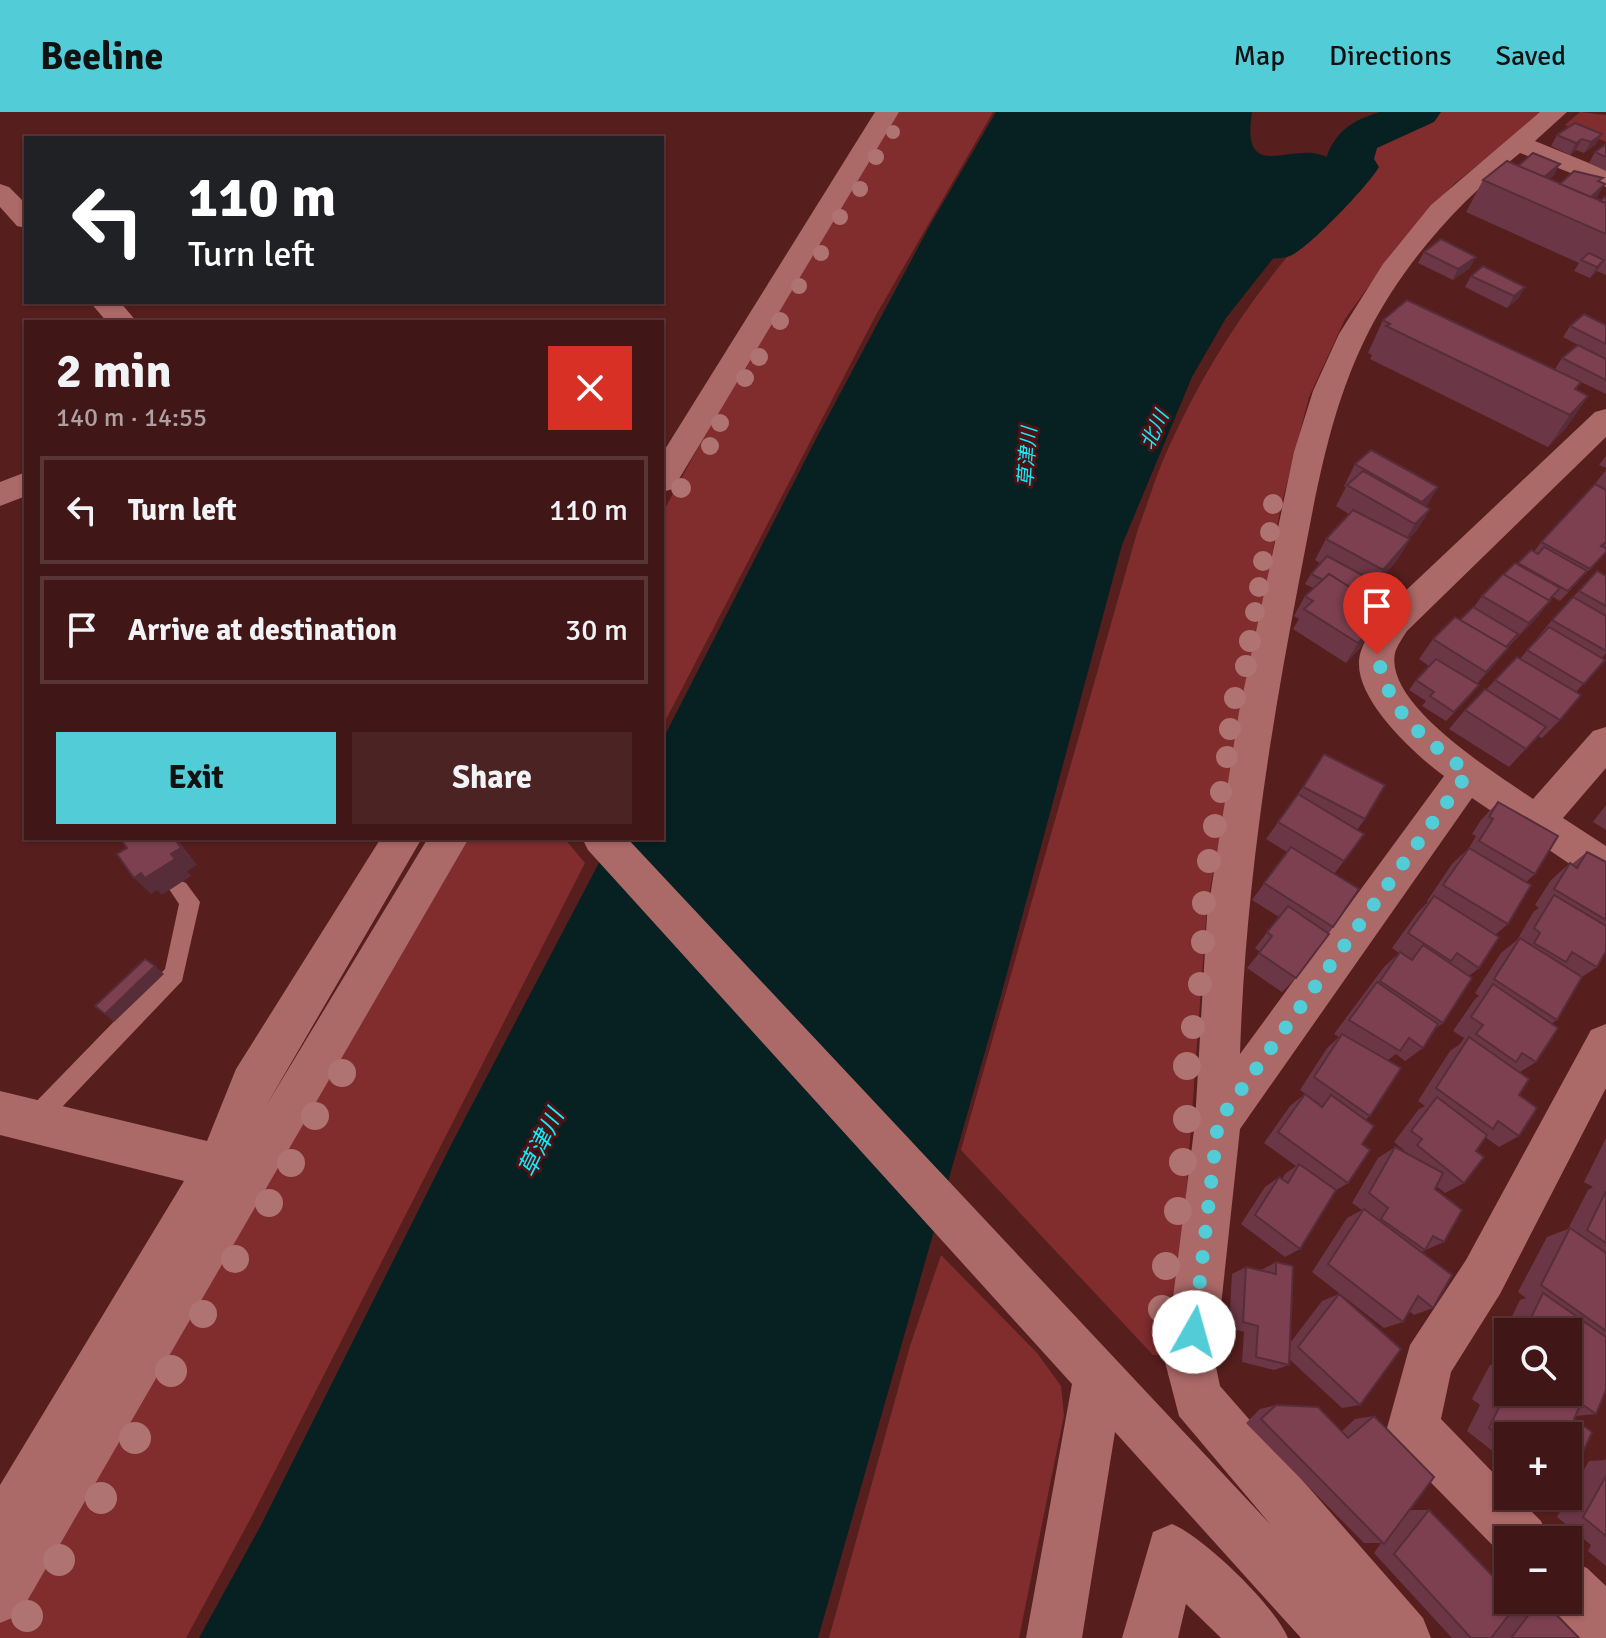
<!DOCTYPE html>
<html lang="en">
<head>
<meta charset="utf-8">
<style>
  :root { --surface:#411616; --page:#4c2323; --text:#f1f3f6; --muted:#ae9fa1; --line:#5a3535; --accent:#52ccd6 }
  body { margin:0; font-family:Signika,"Noto Sans JP",sans-serif; background:var(--page); color:var(--text); height:100vh; display:flex; flex-direction:column; font-size:30px; white-space:nowrap }
  * { box-sizing:border-box; margin:0 }
  p { font-size:26px; color:var(--muted) }
  .icon { flex:none; width:44px; height:44px; fill:none; stroke:currentColor; stroke-width:2; stroke-linecap:round; stroke-linejoin:round }
  .map { position:relative; flex:1; overflow:hidden }
  .sheet { position:absolute; left:24px; top:208px; width:640px; height:520px; display:flex; flex-direction:column; background:var(--surface); border-radius:0px; box-shadow:0 2px 6px #0004,0 0 0 2px var(--line) }
  .sheet>* { flex:none }
  .hud { position:absolute; left:24px; top:24px; width:640px; height:168px; border-radius:0px; box-shadow:0 2px 6px #0004,0 0 0 2px var(--line); background:#202124; color:#fff; overflow:hidden }
  .controls { position:absolute; left:1494px; top:1206px; display:grid; gap:16px }
  .controls a { display:grid; place-items:center; width:88px; height:88px; border-radius:0px; background:var(--surface); box-shadow:0 2px 6px #0004,0 0 0 2px var(--line); font-size:40px }
  .pin { position:absolute; display:grid; place-items:center; width:68px; height:68px; color:#fff; margin:-82px -34px; border-radius:50% 50% 50% 0; rotate:-45deg; box-shadow:0 0 8px #0007 }
  .pin .icon { rotate:45deg }
  .me { position:absolute; width:88px; margin:-44px; rotate:7deg; stroke-linejoin:round; filter:drop-shadow(0 0 6px #0008) }
  .turn { display:flex; align-items:center; gap:28px; height:168px; padding:0 32px; font-size:36px }
  .turn .icon { width:104px; height:104px; stroke-width:2.5 }
  .turn b { display:block; font-size:56px; line-height:68px }
  .round { display:grid; place-items:center; flex:none; width:84px; height:84px; border-radius:0px; background:var(--page) }
  .summary { display:flex; align-items:center; justify-content:space-between; height:136px; padding:0 32px }
  h1 { font-size:48px; font-weight:700; line-height:60px }
  .button { display:flex; gap:16px; margin-top:auto; padding:16px 32px }
  .button a { flex:1; height:92px; border-radius:0px; background:var(--accent); color:#111; font-size:32px; font-weight:700; line-height:92px; text-align:center }
  .button a+a { background:var(--page); color:var(--text) }
  ul { padding:0; list-style:none }
  li { display:flex; align-items:center; gap:24px; height:108px; margin:0 16px 12px; padding:0 16px; border:4px solid var(--line); border-radius:0px }
  li div { flex:1 }
  li b { display:block; font-size:30px }
  li em { font-style:normal }
  header { display:flex; align-items:center; gap:48px; box-sizing:border-box; height:112px; padding:0 40px; background:var(--accent); color:#111 }
  header strong { font-size:38px }
  nav { display:flex; gap:44px; margin-inline-start:auto; font-size:28px }
  .map>svg:first-child { display:block }
</style>
</head>
<body>
<header>
<strong>Beeline</strong>
<nav><a>Map</a><a>Directions</a><a>Saved</a></nav>
</header>
<div class="map">
<svg width="1606" height="1526" viewBox="0 0 1606 1526">
  <rect width="100%" height="100%" fill="#571e1e"/>
  <g fill="#812d2e">
    <polygon points="898,0 993,0 876,203 662,615 662,402 720,295"/>
    <path d="M1432,0H1545L1454,72L1399,132L1345,207L1309,285L1281,394L1207,794L1186,1084L1170,1244L1153,1243L961,1038L1138,417C1148,391 1156,363 1168,337C1214,233 1284,136 1368,60L1360,36C1382,16 1406,20 1432,0Z"/>
    <polygon points="1580,0 1606,3 1606,30 1565,13"/>
    <polygon points="467,726 564,726 585,751 253,1402 186,1526 0,1526 0,1512"/>
    <polygon points="941,1143 1037,1241 1061,1274 1064,1303 1019,1526 829,1526 910,1234"/>
  </g>
  <path fill="#072022" d="M996,0H1252C1241,69 1286,34 1318,42C1332,45 1344,56 1357,63L1294,120L1226,206L1192,265L1122,433L1000,887L818,1526H199L260,1415L452,1031L612,726H662V629L818,323L929,115Z"/>
  <g fill="none" stroke-linecap="round" stroke-linejoin="round">
    <path fill="#072022" fill-rule="evenodd" d="M1380,0H1441L1434,10L1377,36L1374,47L1379,55C1367,75 1314,130 1294,142C1282,149 1269,146 1257,143L1249,132L1330,54L1326,47C1335,19 1353,8 1380,0Z"/>
    <polygon fill="#ab6967" fill-rule="evenodd" points="179,768 186,771 200,790 182,869 43,1015 35,1018 27,1015 24,1007 27,999 165,857 179,792 169,777 172,771"/>
    <g fill="#ab6967" fill-rule="evenodd">
      <polygon points="875,0 899,0 673,377 662,380 662,342"/>
      <path d="M1540,0H1567L1535,29L1606,58V75L1520,41C1458,91 1406,148 1369,219C1328,299 1315,388 1298,475C1268,630 1245,784 1240,942L1444,664C1415,643 1346,581 1361,539C1365,526 1375,513 1382,501L1595,300L1606,297V325L1407,519C1403,525 1397,534 1395,541C1384,593 1497,662 1533,687L1593,619L1606,615V656L1563,706L1606,734V772L1592,767L1472,686L1240,1017L1215,1250L1220,1274L1423,1506L1431,1526H1301L1115,1320L1082,1526H1026L1072,1272L588,738L582,726H627L1271,1413L1179,1304L1165,1250L1195,1010L1207,804L1239,600L1294,340L1313,279L1339,222L1383,152L1431,93Z"/>
      <polygon points="0,72 9,75 26,92 26,116 17,114 0,95"/>
      <polygon points="90,190 120,190 137,210 107,210"/>
      <polygon points="26,360 26,384 0,394 0,370"/>
      <polygon points="381,726 422,726 266,994 428,726 469,726 19,1503 0,1511 0,1373 184,1069 0,1023 0,979 207,1029 236,957"/>
      <polygon points="1606,912 1606,976 1500,1182 1451,1260 1441,1307 1508,1376 1508,1384 1516,1384 1541,1409 1549,1428 1508,1428 1508,1449 1395,1334 1387,1316 1410,1233 1466,1148 1591,918"/>
      <path d="M1172,1412C1204,1425 1275,1494 1288,1526H1221L1186,1492L1178,1526H1122L1153,1420Z"/>
      <polygon points="1568,1448 1587,1456 1606,1474 1606,1526 1580,1526 1549,1494 1546,1488 1568,1488"/>
    </g>
  </g>
  <g fill="#af7371">
    <circle cx="893" cy="20" r="7"/>
    <circle cx="876" cy="45" r="8"/>
    <circle cx="860" cy="77" r="8"/>
    <circle cx="840" cy="105" r="8"/>
    <circle cx="821" cy="141" r="8"/>
    <circle cx="799" cy="174" r="8"/>
    <circle cx="780" cy="209" r="9"/>
    <circle cx="759" cy="245" r="9"/>
    <circle cx="745" cy="266" r="9"/>
    <circle cx="720" cy="311" r="9"/>
    <circle cx="710" cy="334" r="9"/>
    <circle cx="681" cy="376" r="10"/>
    <circle cx="1273" cy="392" r="10"/>
    <circle cx="1270" cy="420" r="10"/>
    <circle cx="1263" cy="449" r="10"/>
    <circle cx="1259" cy="475" r="10"/>
    <circle cx="1255" cy="500" r="10"/>
    <circle cx="1250" cy="529" r="11"/>
    <circle cx="1246" cy="554" r="11"/>
    <circle cx="1235" cy="586" r="11"/>
    <circle cx="1230" cy="617" r="11"/>
    <circle cx="1227" cy="645" r="11"/>
    <circle cx="1221" cy="680" r="11"/>
    <circle cx="1215" cy="714" r="12"/>
    <circle cx="1209" cy="749" r="12"/>
    <circle cx="1204" cy="791" r="12"/>
    <circle cx="1203" cy="830" r="12"/>
    <circle cx="1200" cy="872" r="12"/>
    <circle cx="1193" cy="915" r="12"/>
    <circle cx="1187" cy="954" r="14"/>
    <circle cx="342" cy="961" r="14"/>
    <circle cx="315" cy="1004" r="14"/>
    <circle cx="1187" cy="1007" r="14"/>
    <circle cx="1183" cy="1050" r="14"/>
    <circle cx="291" cy="1051" r="14"/>
    <circle cx="269" cy="1091" r="14"/>
    <circle cx="1178" cy="1099" r="14"/>
    <circle cx="235" cy="1147" r="14"/>
    <circle cx="1166" cy="1154" r="14"/>
    <circle cx="1162" cy="1197" r="14"/>
    <circle cx="203" cy="1202" r="14"/>
    <circle cx="171" cy="1259" r="16"/>
    <circle cx="135" cy="1326" r="16"/>
    <circle cx="101" cy="1386" r="16"/>
    <circle cx="59" cy="1448" r="16"/>
    <circle cx="27" cy="1504" r="16"/>
  </g>
  <g fill="#6b3746">
    <polygon points="1602,22 1595,33 1584,41 1576,38 1570,43 1551,34 1557,23"/>
    <polygon points="1606,32 1606,59 1589,51 1595,40"/>
    <polygon points="1518,54 1554,63 1549,67 1560,72 1600,70 1598,83 1595,86 1600,89 1606,84 1606,163 1597,159 1590,166 1574,159 1579,151 1466,100 1483,68"/>
    <polygon points="1424,140 1470,156 1453,168 1418,151"/>
    <polygon points="1471,164 1519,186 1507,196 1465,175"/>
    <polygon points="1383,208 1555,257 1562,246 1578,233 1563,225 1570,214 1606,213 1606,282 1581,270 1576,278 1588,284 1566,316 1548,335 1370,247 1372,243 1368,241"/>
    <polygon points="1606,344 1606,356 1599,353"/>
    <polygon points="1355,352 1438,375 1426,395 1430,397 1417,418 1408,427 1410,427 1397,448 1370,479 1363,475 1359,481 1350,502 1360,536 1346,551 1293,517 1299,507 1294,504 1305,484 1313,476 1305,472 1311,462 1320,451 1315,448 1326,427 1349,402 1336,394 1346,375 1344,374"/>
    <polygon points="1606,358 1606,440 1560,489 1553,485 1533,510 1507,536 1508,536 1477,572 1471,583 1446,609 1422,594 1426,589 1409,578 1416,568 1429,554 1419,547 1433,527 1460,508 1473,496 1482,484 1517,452 1531,438 1534,440 1541,430 1590,378"/>
    <polygon points="1597,459 1606,464 1606,541 1602,546 1605,548 1576,580 1560,608 1542,626 1538,624 1509,655 1449,617 1465,598 1486,578 1495,568 1520,547 1552,508"/>
    <polygon points="1324,642 1365,707 1357,718 1344,749 1334,762 1333,815 1296,866 1282,880 1247,856 1260,840 1255,836 1279,805 1252,788 1287,740 1266,727 1296,685"/>
    <polygon points="1498,690 1535,762 1526,770 1508,812 1495,823 1479,856 1469,864 1443,911 1435,917 1423,936 1405,949 1396,942 1388,948 1370,1004 1365,1008 1362,1032 1348,1071 1335,1079 1300,1137 1285,1145 1241,1112 1265,1075 1279,1065 1282,1067 1285,1062 1296,1054 1264,1031 1290,994 1305,982 1319,993 1320,992 1300,978 1327,936 1339,925 1334,922 1384,855 1399,841 1392,836 1418,800 1428,790 1427,789 1452,752 1469,736 1476,724 1472,722 1481,708"/>
    <polygon points="1606,693 1606,718 1593,710"/>
    <polygon points="1587,740 1606,750 1606,839 1597,855 1582,865 1557,908 1551,912 1536,950 1520,960 1519,1024 1499,1035 1485,1025 1476,1039 1464,1071 1445,1081 1436,1074 1435,1077 1444,1130 1421,1140 1433,1196 1414,1203 1409,1199 1403,1210 1384,1216 1312,1160 1347,1106 1362,1098 1352,1091 1378,1046 1395,1035 1403,1039 1404,1038 1394,1030 1419,997 1425,994 1418,989 1450,939 1460,932 1464,926 1453,919 1475,887 1479,884 1475,881 1501,841 1517,828 1534,799 1539,796 1535,793 1551,768 1570,751 1572,752"/>
    <polygon points="1606,1026 1606,1278 1596,1302 1575,1304 1508,1324 1508,1351 1467,1319 1480,1293 1472,1287 1490,1253 1508,1249 1508,1280 1568,1280 1568,1220 1508,1220 1508,1246 1496,1237 1520,1188 1526,1186 1518,1180 1547,1125 1568,1117 1588,1078 1593,1075 1584,1070"/>
    <polygon points="1276,1150 1290,1231 1322,1189 1339,1182 1360,1293 1342,1296 1289,1247 1289,1253 1274,1258 1242,1250 1244,1220 1229,1216 1232,1162 1246,1155 1261,1158"/>
    <polygon points="1276,1293 1342,1319 1355,1307 1374,1304 1409,1398 1429,1398 1508,1488 1542,1488 1579,1526 1452,1526 1374,1441 1381,1431 1364,1431 1246,1311 1260,1297"/>
    <polygon points="1606,1346 1606,1454 1588,1439 1591,1433 1557,1405 1589,1349 1605,1348"/>
  </g>
  <g fill="#572d39">
    <polygon points="1602,22 1595,33 1584,41 1591,30"/>
    <polygon points="1582,27 1576,38 1570,43 1576,31"/>
    <polygon points="1560,52 1554,63 1537,76 1543,65"/>
    <polygon points="1605,72 1598,83 1584,97 1590,86"/>
    <polygon points="1476,145 1470,156 1453,168 1458,157"/>
    <polygon points="1604,148 1597,159 1590,166 1597,155"/>
    <polygon points="1525,175 1519,186 1507,196 1514,184"/>
    <polygon points="1588,284 1566,316 1548,335 1570,303"/>
    <polygon points="1438,375 1425,397 1409,411 1422,390"/>
    <polygon points="1430,397 1417,418 1402,433 1415,412"/>
    <polygon points="1410,427 1397,448 1370,479 1383,458"/>
    <polygon points="1362,483 1350,503 1345,499"/>
    <polygon points="1550,489 1533,510 1512,531 1529,511"/>
    <polygon points="1373,516 1360,536 1346,551 1358,531"/>
    <polygon points="1508,536 1492,556 1471,579 1486,560"/>
    <polygon points="174,726 176,726 180,731 197,753 187,759 191,764 162,783 157,778 151,782 134,766 171,742"/>
    <polygon points="155,854 164,862 114,910 105,902"/>
  </g>
  <g fill="#7c4051" stroke="#572d39" stroke-width="2">
    <polygon points="1575,11 1602,22 1591,30 1582,27 1576,31 1557,23"/>
    <polygon points="1606,32 1606,45 1595,40"/>
    <polygon points="1533,41 1560,52 1544,65 1518,54"/>
    <polygon points="1507,49 1606,91 1606,122 1483,68"/>
    <polygon points="1574,59 1603,66 1598,69 1605,72 1591,85 1560,72"/>
    <polygon points="1606,84 1606,91 1600,89"/>
    <polygon points="1441,127 1476,145 1458,157 1424,140"/>
    <polygon points="1589,141 1604,148 1597,155 1581,148"/>
    <polygon points="1483,154 1525,175 1514,184 1471,164"/>
    <polygon points="1407,188 1581,270 1575,277 1588,284 1570,303 1386,214 1390,212 1383,208"/>
    <polygon points="1584,202 1606,213 1606,232 1570,214"/>
    <polygon points="1578,233 1606,247 1606,268 1562,246"/>
    <polygon points="1371,338 1438,375 1422,390 1355,352"/>
    <polygon points="1363,359 1430,397 1415,412 1347,373"/>
    <polygon points="1595,372 1606,378 1606,430 1601,434 1606,436 1606,440 1590,457 1541,430"/>
    <polygon points="1353,398 1410,427 1383,458 1326,427"/>
    <polygon points="1544,435 1587,459 1568,479 1518,451 1531,438 1538,442"/>
    <polygon points="1327,444 1368,466 1357,480 1329,462 1323,468 1311,462"/>
    <polygon points="1515,451 1560,476 1548,489 1503,463"/>
    <polygon points="1597,459 1606,464 1606,494 1579,479"/>
    <polygon points="1329,462 1362,483 1345,499 1373,516 1358,531 1304,497 1313,489 1305,484"/>
    <polygon points="1503,462 1550,489 1529,511 1482,484"/>
    <polygon points="1573,485 1606,504 1606,539 1552,508"/>
    <polygon points="1473,495 1518,522 1506,535 1460,508"/>
    <polygon points="1455,505 1508,536 1486,560 1433,527"/>
    <polygon points="1549,515 1605,548 1584,572 1527,538"/>
    <polygon points="1517,545 1581,583 1560,608 1495,568"/>
    <polygon points="1436,547 1479,573 1454,600 1430,584 1434,580 1416,568"/>
    <polygon points="1485,577 1546,615 1526,637 1465,598"/>
    <polygon points="1324,642 1385,673 1365,707 1303,675"/>
    <polygon points="1298,682 1364,722 1344,749 1278,710"/>
    <polygon points="1498,690 1558,724 1535,762 1479,729 1493,707 1489,705"/>
    <polygon points="120,726 174,726 181,736 171,742 175,747 145,766 141,761 134,766 117,742 127,736"/>
    <polygon points="1291,735 1359,777 1333,815 1264,771"/>
    <polygon points="1469,736 1531,773 1508,812 1443,773"/>
    <polygon points="1587,740 1606,750 1606,808 1554,777 1570,751 1577,756"/>
    <polygon points="1554,783 1606,814 1606,839 1597,855 1572,840 1566,850 1534,831 1540,821 1534,816"/>
    <polygon points="1434,784 1499,825 1479,856 1457,841 1451,849 1408,821"/>
    <polygon points="1288,794 1329,822 1296,866 1259,841 1272,824 1267,820"/>
    <polygon points="1520,826 1582,865 1557,908 1494,867"/>
    <polygon points="1423,833 1472,866 1443,911 1380,869 1400,840 1412,848"/>
    <polygon points="145,847 155,854 105,902 95,894"/>
    <polygon points="1377,870 1438,912 1423,936 1409,926 1400,939 1349,908"/>
    <polygon points="1493,872 1558,916 1536,950 1522,941 1516,950 1476,922 1483,913 1471,905"/>
    <polygon points="1342,922 1401,956 1370,1004 1314,965"/>
    <polygon points="1469,925 1529,967 1519,983 1537,996 1519,1024 1498,1009 1493,1017 1436,976"/>
    <polygon points="1305,982 1322,995 1331,983 1374,1014 1362,1032 1370,1038 1348,1071 1278,1020"/>
    <polygon points="1437,985 1487,1023 1476,1039 1484,1045 1464,1071 1417,1033 1422,1027 1411,1019"/>
    <polygon points="1395,1035 1443,1061 1435,1077 1462,1098 1444,1130 1433,1124 1425,1138 1381,1107 1388,1096 1369,1081"/>
    <polygon points="1299,1052 1336,1078 1300,1137 1255,1103 1279,1065 1288,1071"/>
    <polygon points="1606,1079 1606,1131 1587,1118"/>
    <polygon points="1364,1097 1452,1163 1433,1196 1418,1184 1403,1210 1328,1152"/>
    <polygon points="1570,1116 1606,1141 1606,1219 1541,1173"/>
    <polygon points="1276,1150 1293,1154 1289,1253 1256,1245 1258,1214 1243,1210 1246,1155 1276,1162"/>
    <polygon points="1543,1181 1606,1225 1606,1278 1596,1302 1565,1280 1568,1280 1568,1220 1524,1220"/>
    <polygon points="1339,1182 1401,1237 1360,1293 1298,1235"/>
    <polygon points="1508,1257 1508,1280 1557,1280 1579,1296 1574,1307 1592,1320 1568,1374 1568,1324 1508,1324 1508,1331 1489,1316 1502,1289 1494,1283"/>
    <polygon points="1276,1293 1318,1295 1348,1326 1374,1304 1434,1365 1384,1432 1261,1307"/>
    <polygon points="1606,1364 1606,1424 1583,1405"/>
    <polygon points="1429,1398 1508,1480 1508,1488 1515,1488 1518,1491 1491,1526 1471,1526 1394,1442"/>
    <polygon points="1540,1488 1542,1488 1579,1526 1511,1526"/>
  </g>
  <g fill="none" stroke-linecap="round" stroke-linejoin="round">
    <path stroke="#52ccd6" stroke-width="14" stroke-dasharray="0 25.2" d="M1194,1220L1218,1010L1468,661C1420,621 1391,606 1377,542"/>
  </g>
  <g text-anchor="middle" stroke-width="6" stroke-linejoin="round" paint-order="stroke">
    <g font-size="20" font-style="italic" fill="#12edfb" stroke="#4b1315">
      <text transform="translate(1154 318) rotate(-65)" y="7">北川</text>
      <text transform="translate(1027 345) rotate(-86)" y="7">草津川</text>
    </g>
    <g font-size="24" font-style="italic" fill="#12edfb" stroke="#4b1315">
      <text transform="translate(541 1031) rotate(-64)" y="8">草津川</text>
    </g>
  </g>
</svg>
<div class="controls">
<a><svg class="icon" aria-label="search" viewBox="0 0 24 24"><circle cx="10" cy="10" r="6"/><path d="M15 15l6 6"/></svg></a>
<a>+</a>
<a>−</a>
</div>
<div class="pin" style="left:1377px;top:542px;background:#d93025"><svg class="icon" aria-label="arrive" viewBox="0 0 24 24"><path d="M6 21V4h12l-3 4 3 4H6"/></svg></div>
<svg class="me" style="left:1194px;top:1220px" viewBox="-20 -20 40 40"><circle r="19" fill="#fff"/><path d="M0-13L10 11 0 6-10 11z" fill="#52ccd6"/></svg>
<div class="hud">
<div class="turn"><svg class="icon" aria-label="left" viewBox="0 0 24 24"><path d="M17 20v-9H6M10 6l-5 5 5 5"/></svg><div><b>110 m</b>Turn left</div></div>
</div>
<section class="sheet">
<div class="summary"><div><h1>2 min</h1><p>140 m · 14:55</p></div><a class="round" style="background:#d93025;color:#fff"><svg class="icon" aria-label="close" viewBox="0 0 24 24"><path d="M6 6l12 12M18 6L6 18"/></svg></a></div>
<ul>
<li><svg class="icon" aria-label="left" viewBox="0 0 24 24"><path d="M17 20v-9H6M10 6l-5 5 5 5"/></svg><div><b>Turn left</b></div><em>110 m</em></li>
<li><svg class="icon" aria-label="arrive" viewBox="0 0 24 24"><path d="M6 21V4h12l-3 4 3 4H6"/></svg><div><b>Arrive at destination</b></div><em>30 m</em></li>
</ul>
<div class="button"><a>Exit</a><a>Share</a></div>
</section>
</div>
</body>
</html>
